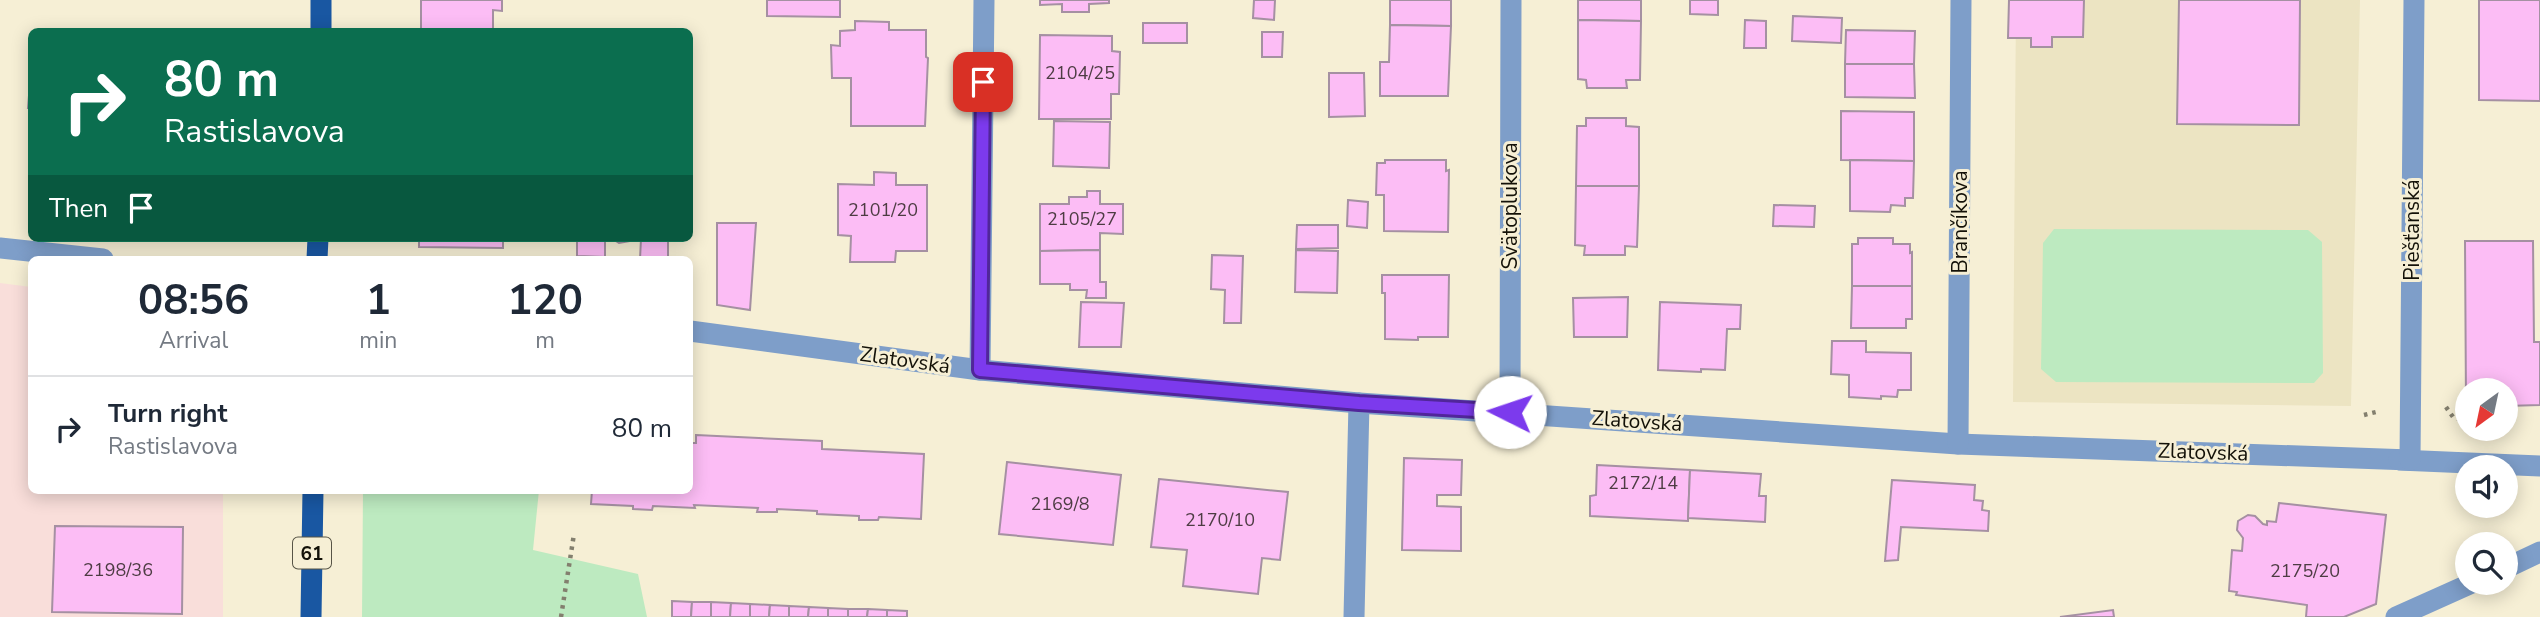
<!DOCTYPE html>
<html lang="en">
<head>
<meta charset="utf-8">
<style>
  :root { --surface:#fff; --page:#f6f6f7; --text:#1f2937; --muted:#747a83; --line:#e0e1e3 }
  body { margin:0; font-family:"Nunito Sans",sans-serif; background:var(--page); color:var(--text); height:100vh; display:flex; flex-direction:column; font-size:26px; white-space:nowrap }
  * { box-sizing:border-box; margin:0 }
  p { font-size:23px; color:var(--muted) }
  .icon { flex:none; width:38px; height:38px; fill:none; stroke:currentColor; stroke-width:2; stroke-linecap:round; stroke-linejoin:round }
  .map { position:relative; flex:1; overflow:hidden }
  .details { position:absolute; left:28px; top:256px; width:665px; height:238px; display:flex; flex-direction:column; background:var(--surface); border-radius:10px; box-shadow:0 4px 18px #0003 }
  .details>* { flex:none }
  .top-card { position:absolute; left:28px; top:28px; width:665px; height:214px; border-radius:10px; box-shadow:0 4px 18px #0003; background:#0b6e4f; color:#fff; overflow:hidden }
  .needle { width:46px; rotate:213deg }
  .controls { position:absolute; left:2455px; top:378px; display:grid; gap:14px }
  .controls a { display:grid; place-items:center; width:63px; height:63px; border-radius:50%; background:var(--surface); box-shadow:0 4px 18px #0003; font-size:35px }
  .pin { position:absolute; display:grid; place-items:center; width:60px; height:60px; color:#fff; margin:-30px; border-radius:14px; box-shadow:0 4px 10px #0006 }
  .me { position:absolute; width:77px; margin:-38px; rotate:274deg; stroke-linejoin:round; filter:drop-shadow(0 0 5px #0008) }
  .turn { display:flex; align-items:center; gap:24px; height:147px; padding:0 21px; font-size:32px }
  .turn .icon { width:91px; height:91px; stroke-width:2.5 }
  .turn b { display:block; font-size:49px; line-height:60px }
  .then { display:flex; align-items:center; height:66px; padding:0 21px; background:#0003; gap:14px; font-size:26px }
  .eta { display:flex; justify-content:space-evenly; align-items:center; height:119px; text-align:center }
  .eta b { font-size:42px; font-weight:700; line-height:49px }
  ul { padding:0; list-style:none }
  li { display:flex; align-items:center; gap:21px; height:105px; padding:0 21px; border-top:2px solid var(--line) }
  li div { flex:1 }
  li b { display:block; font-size:26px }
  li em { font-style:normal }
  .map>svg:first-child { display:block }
</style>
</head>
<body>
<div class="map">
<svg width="2540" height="617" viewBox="0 0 2540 617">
  <rect width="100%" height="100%" fill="#f6efd5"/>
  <polygon fill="#f9deda" points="0,283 31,287 32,490 223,490 223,617 0,617"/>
  <polygon fill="#ece4c2" points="2016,0 2360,0 2351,406 2013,402"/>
  <g fill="#bdeac0">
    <polygon points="2054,229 2308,230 2322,242 2323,373 2314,383 2056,382 2041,369 2043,243"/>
    <polygon points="363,490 539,490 533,550 638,574 647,617 362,617"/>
  </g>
  <g fill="#fcbdf5" stroke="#a590a2" stroke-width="2">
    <polygon points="421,0 502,0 502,11 493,10 493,30 421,30"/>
    <polygon points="767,0 840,0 840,17 767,16"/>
    <polygon points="1040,0 1109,0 1109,3 1089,4 1089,12 1062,12 1062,4 1040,5"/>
    <polygon points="1254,0 1275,0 1274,20 1253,18"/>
    <polygon points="1390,0 1451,0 1451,26 1390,25"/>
    <polygon points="1578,0 1641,0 1641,21 1578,20"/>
    <polygon points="1690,0 1718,0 1718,15 1690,14"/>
    <polygon points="2009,0 2084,0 2083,37 2052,37 2052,47 2031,47 2031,38 2008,38"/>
    <polygon points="2179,0 2300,0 2299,125 2177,124"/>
    <polygon points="2479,0 2540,0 2540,101 2479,100"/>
    <polygon points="1793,16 1842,18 1841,43 1792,41"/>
    <polygon points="1578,20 1641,21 1640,80 1626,80 1627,88 1587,88 1586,80 1578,79"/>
    <polygon points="1745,20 1766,21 1766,48 1744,48"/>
    <polygon points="855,21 889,22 889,30 926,30 926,57 928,58 925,126 851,126 851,78 832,78 831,45 840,46 840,31 855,30"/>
    <rect x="1143" y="23" width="44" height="20"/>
    <polygon points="1390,25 1451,26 1448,96 1380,96 1380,62 1389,62"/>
    <polygon points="1846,30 1915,31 1914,64 1845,64"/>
    <polygon points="1262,32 1283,32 1282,57 1262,57"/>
    <polygon points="1040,35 1112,36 1112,51 1120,52 1119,94 1111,94 1111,119 1039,119"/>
    <polygon points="1845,64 1914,64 1915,98 1845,97"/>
    <polygon points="1329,73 1364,73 1365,116 1329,117"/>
    <polygon points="30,83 32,83 32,108 28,108"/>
    <polygon points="1841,111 1914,112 1914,161 1841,160"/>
    <polygon points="1586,118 1626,118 1626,126 1639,127 1639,186 1576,186 1577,126 1586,126"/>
    <polygon points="1054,121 1110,122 1109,168 1053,166"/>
    <polygon points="1385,160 1446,160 1446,171 1449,170 1448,232 1384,231 1384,195 1376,195 1377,163 1385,163"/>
    <polygon points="1850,160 1914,161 1913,198 1905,198 1905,206 1891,205 1890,212 1850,211"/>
    <polygon points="874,172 896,173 896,185 927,185 927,251 896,251 895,262 850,262 851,236 838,235 838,184 874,185"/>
    <polygon points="1576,186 1639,186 1637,247 1625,246 1625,255 1584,255 1585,246 1575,245"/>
    <polygon points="1087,191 1100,191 1100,204 1123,204 1123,234 1100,233 1100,250 1040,251 1040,204 1069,204 1069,197 1087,197"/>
    <polygon points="1348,200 1368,202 1367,228 1347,226"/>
    <polygon points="1774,205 1815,206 1814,227 1773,226"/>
    <polygon points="717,223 756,223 750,310 717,305"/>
    <polygon points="1297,225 1338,225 1338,248 1296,249"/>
    <polygon points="419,238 503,238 503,248 419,247"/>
    <polygon points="577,238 668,238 668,259 640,259 641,239 619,243 611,238 605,238 605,257 577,256"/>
    <polygon points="1858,238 1893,238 1893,244 1910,244 1910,253 1912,252 1912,286 1852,286 1852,244 1858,244"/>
    <polygon points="2465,241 2533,241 2534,342 2540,342 2540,405 2506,406 2506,390 2468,390 2466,405"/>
    <polygon points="1100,250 1100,282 1106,282 1106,298 1086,298 1087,290 1070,290 1070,284 1040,284 1040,251"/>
    <polygon points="1296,250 1338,251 1337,293 1295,292"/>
    <polygon points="1212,255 1243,256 1241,323 1224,323 1225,290 1211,289"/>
    <polygon points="1382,275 1449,275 1448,337 1418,337 1418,340 1385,339 1385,293 1382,293"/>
    <polygon points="1852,286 1912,286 1912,319 1906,319 1906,328 1851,328"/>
    <polygon points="1628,297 1627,337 1574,337 1573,298"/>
    <polygon points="1081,302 1124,303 1121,347 1079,347"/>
    <polygon points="1660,302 1741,305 1740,329 1727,329 1725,370 1701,369 1701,372 1658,370"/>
    <polygon points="1832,341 1866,341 1866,352 1911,353 1911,390 1898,390 1897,397 1881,396 1881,399 1849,397 1849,375 1831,374"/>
    <polygon points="696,435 822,441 822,449 924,454 921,519 879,517 878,520 859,520 859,516 817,514 817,511 777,509 777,512 757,512 758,508 694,505 695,508 653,506 652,510 633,509 633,506 591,504 592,490 690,490 690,443 696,443"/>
    <polygon points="1404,458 1462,460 1461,495 1437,495 1437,506 1461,507 1461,551 1402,550"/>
    <polygon points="1007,462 1121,475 1113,545 999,534"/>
    <polygon points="1597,465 1690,470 1688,521 1590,516 1590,496 1596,495"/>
    <polygon points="1690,470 1761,474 1759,496 1766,496 1765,522 1688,518"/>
    <polygon points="1159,479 1288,492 1280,560 1262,558 1258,594 1183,586 1187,550 1151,547"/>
    <polygon points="1892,480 1975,485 1974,500 1983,501 1982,510 1989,511 1988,531 1901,527 1898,560 1885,561"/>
    <polygon points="2279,503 2386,515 2376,604 2344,617 2306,617 2307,605 2236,595 2237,592 2229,591 2232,550 2242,551 2243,538 2237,530 2238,521 2248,515 2255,516 2263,524 2267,525 2267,521 2276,522"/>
    <polygon points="55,526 183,527 182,614 52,612"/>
    <polygon points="672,601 692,602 691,617 672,617"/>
    <polygon points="692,602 711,602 711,617 691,617"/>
    <polygon points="711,602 731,603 730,617 711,617"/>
    <polygon points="731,603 750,604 750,617 730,617"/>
    <polygon points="750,604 770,605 769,617 750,617"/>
    <polygon points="770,605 789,606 789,617 769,617"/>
    <polygon points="789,606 809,607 808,617 789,617"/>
    <polygon points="809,607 828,608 828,617 808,617"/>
    <polygon points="828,608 848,609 848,617 828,617"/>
    <polygon points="848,609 868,609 867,617 848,617"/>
    <polygon points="868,609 887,610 887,617 867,617"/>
    <polygon points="887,610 907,611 907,617 887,617"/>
    <polygon points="2113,610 2114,617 2060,617"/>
  </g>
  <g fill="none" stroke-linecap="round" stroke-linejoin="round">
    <g stroke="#837f6e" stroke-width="4.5" stroke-dasharray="3.5 5" stroke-linecap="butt">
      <polyline points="2446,407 2453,417 2463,421"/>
      <polyline points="2364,415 2380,411"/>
      <polyline points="561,617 574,534"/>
    </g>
    <g stroke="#7e9ec9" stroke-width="21">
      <polyline points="0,248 103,259"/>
      <polyline points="690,331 980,370 1359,403 1958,444 2410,460"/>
      <polyline points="980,370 984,0"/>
      <polyline points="1510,412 1511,0"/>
      <polyline points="1958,444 1961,0"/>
      <polyline points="2399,460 2540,466"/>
      <polyline points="2410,460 2414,0"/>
      <polyline points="2506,568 2540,552"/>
      <polyline points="1354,617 1359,403"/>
      <polyline points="2396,617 2472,583"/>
    </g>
    <g stroke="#1957a2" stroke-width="21">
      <polyline points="321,32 321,0"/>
      <polyline points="317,259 318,238"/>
      <polyline points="311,617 313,490"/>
    </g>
  </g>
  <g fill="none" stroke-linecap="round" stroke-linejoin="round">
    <defs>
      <polyline id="route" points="983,82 980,370 1359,403 1510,412"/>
    </defs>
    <use href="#route" stroke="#51269a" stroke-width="18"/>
    <use href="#route" stroke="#7c3aed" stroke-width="12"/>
  </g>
  <g text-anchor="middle" stroke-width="6" stroke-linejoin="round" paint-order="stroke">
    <g font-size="18" fill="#4d3c43">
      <text x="1080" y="79">2104/25</text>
      <text x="883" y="216">2101/20</text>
      <text x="1082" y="225">2105/27</text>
      <text x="1643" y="489">2172/14</text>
      <text x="1060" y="510">2169/8</text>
      <text x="1220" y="526">2170/10</text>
      <text x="118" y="576">2198/36</text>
      <text x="2305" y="577">2175/20</text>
    </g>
    <rect fill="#f6efd5" stroke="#575446" stroke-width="2" x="293" y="537.5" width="38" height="31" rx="5"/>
    <g font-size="19" font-weight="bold" fill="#131108">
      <text x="312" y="560">61</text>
    </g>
    <g font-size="21" fill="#131108" stroke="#f6efd5">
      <text transform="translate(1510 206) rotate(-90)" y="7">Svätoplukova</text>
      <text transform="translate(1960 222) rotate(-90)" y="7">Brančíkova</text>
      <text transform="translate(2412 230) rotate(-90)" y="7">Piešťanská</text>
      <text transform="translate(905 360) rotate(8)" y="7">Zlatovská</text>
      <text transform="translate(1637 421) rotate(4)" y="7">Zlatovská</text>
      <text transform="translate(2203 452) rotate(2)" y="7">Zlatovská</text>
    </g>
  </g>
</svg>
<div class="controls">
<a><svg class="needle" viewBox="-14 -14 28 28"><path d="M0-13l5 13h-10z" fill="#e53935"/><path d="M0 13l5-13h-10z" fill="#747a83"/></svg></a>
<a><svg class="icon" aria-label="sound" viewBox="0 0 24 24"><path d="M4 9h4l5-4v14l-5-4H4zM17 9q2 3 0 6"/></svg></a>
<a><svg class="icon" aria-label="search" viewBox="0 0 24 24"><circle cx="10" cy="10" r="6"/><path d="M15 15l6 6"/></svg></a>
</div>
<div class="pin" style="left:983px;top:82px;background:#d93025"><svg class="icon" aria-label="arrive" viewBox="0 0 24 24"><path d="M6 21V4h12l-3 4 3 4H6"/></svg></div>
<svg class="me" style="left:1510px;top:412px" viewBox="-20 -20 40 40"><circle r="19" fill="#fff"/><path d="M0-13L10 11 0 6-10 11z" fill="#7c3aed"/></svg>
<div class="top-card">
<div class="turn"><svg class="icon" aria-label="right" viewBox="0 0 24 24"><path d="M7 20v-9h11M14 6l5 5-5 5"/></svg><div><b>80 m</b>Rastislavova</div></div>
<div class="then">Then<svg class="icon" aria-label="arrive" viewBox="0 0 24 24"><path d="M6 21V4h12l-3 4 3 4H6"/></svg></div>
</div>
<section class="details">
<div class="eta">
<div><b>08:56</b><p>Arrival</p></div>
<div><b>1</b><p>min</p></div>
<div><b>120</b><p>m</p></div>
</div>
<ul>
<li><svg class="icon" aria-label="right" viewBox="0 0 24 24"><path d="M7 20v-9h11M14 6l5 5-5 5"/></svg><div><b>Turn right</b><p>Rastislavova</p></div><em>80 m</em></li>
</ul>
</section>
</div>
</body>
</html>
